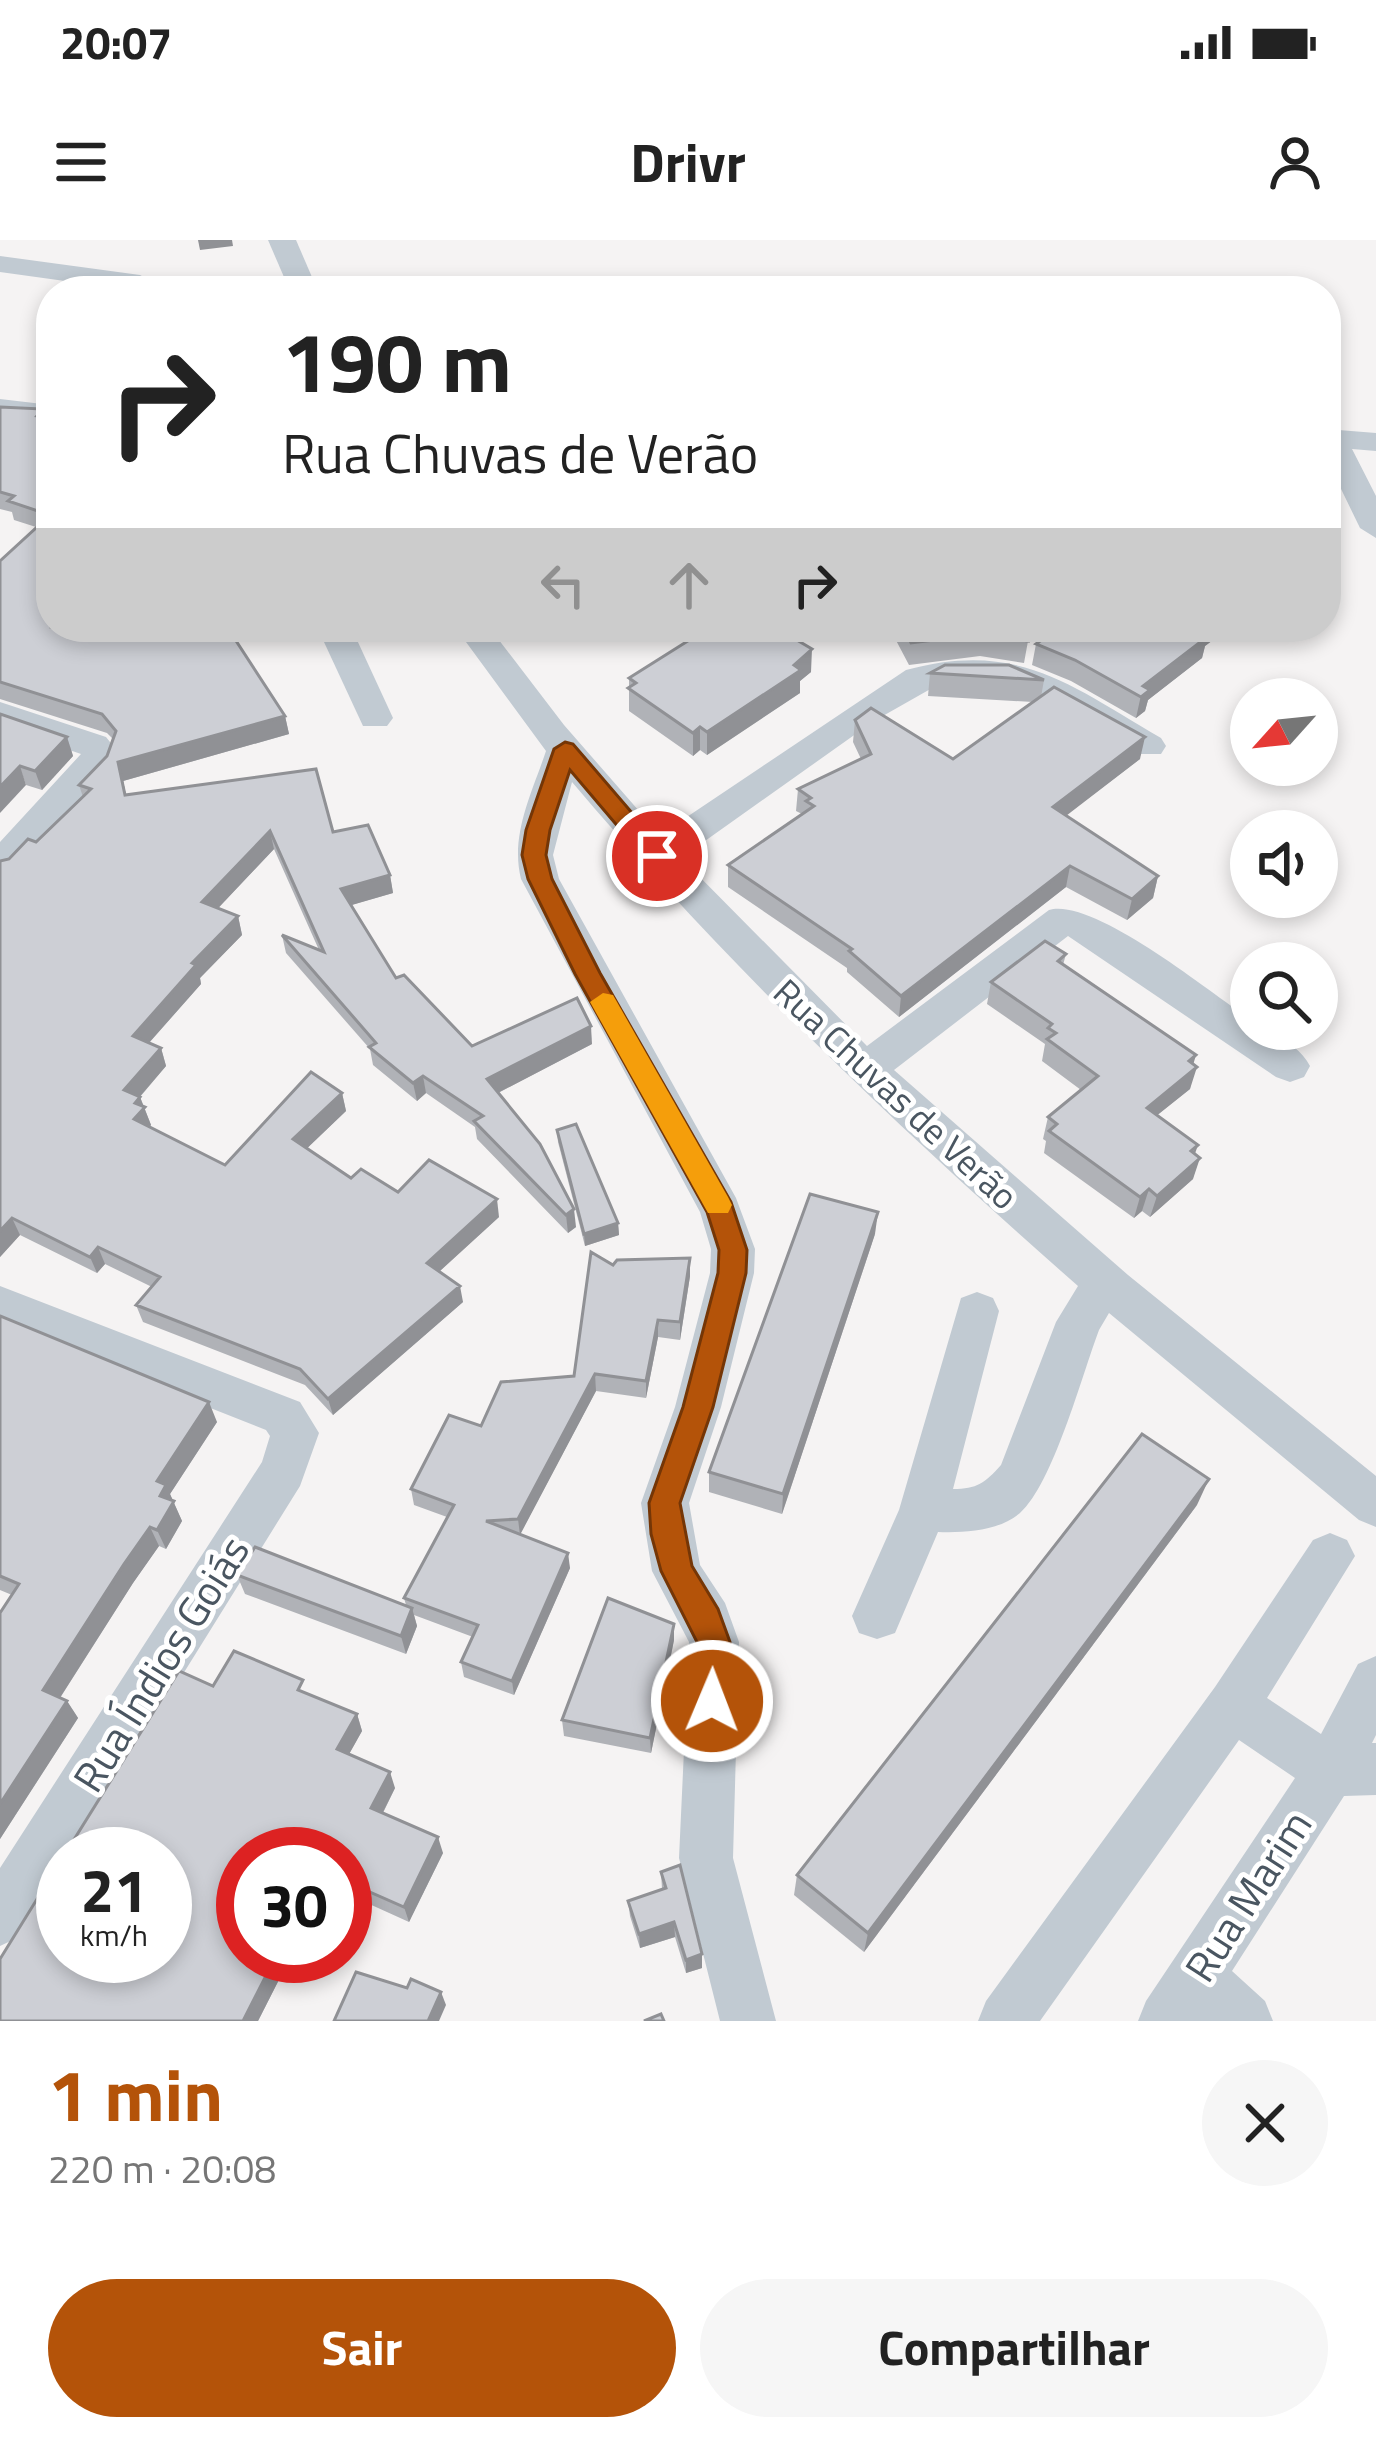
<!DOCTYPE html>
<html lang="pt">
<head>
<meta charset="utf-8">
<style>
  :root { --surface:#fff; --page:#f6f6f6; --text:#222; --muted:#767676; --accent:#b45309 }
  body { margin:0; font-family:"Titillium Web",sans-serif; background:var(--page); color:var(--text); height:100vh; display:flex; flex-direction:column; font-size:45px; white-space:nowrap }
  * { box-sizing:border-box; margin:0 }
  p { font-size:39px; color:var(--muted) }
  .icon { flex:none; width:66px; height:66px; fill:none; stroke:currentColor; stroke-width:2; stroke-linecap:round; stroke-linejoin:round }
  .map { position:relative; height:1781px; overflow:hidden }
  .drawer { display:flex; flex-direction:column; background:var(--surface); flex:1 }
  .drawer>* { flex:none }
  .hud { position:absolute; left:36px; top:36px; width:1305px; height:366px; border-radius:48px; box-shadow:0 6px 18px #0003; background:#fff; color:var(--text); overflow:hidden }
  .needle { width:78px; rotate:243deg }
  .fabs { position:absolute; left:1230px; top:438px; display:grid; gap:24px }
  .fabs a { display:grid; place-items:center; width:108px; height:108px; border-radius:50%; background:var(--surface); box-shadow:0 6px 18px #0003; font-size:60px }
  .speed { position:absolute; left:36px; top:1587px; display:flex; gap:24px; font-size:60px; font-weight:700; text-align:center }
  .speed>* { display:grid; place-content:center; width:156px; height:156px; border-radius:50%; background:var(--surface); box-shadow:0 6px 18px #0003; line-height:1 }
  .speed small { font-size:30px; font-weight:400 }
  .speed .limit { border:18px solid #d22; background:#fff; color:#111 }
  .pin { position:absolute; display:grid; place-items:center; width:102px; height:102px; color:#fff; margin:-51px; border:6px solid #fff; border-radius:50%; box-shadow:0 3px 12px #0007 }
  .me { position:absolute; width:132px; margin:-66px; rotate:1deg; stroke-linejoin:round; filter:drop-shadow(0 0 9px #0008) }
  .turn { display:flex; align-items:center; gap:42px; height:252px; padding:0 48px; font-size:54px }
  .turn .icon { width:156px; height:156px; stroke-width:2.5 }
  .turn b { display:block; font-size:84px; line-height:102px }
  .lanes { display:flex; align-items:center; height:114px; padding:0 48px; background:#0003; justify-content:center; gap:60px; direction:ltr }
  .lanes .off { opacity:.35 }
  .round { display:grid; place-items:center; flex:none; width:126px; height:126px; border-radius:63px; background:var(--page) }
  .summary { display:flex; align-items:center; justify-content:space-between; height:204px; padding:0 48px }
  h1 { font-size:72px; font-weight:700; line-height:90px; color:var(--accent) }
  .action { display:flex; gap:24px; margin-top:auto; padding:24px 48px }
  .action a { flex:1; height:138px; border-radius:72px; background:var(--accent); color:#fff; font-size:48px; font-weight:700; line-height:138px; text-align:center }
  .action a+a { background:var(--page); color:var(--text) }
  .status { display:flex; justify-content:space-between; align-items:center; height:84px; padding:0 60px; background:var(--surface); direction:ltr }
  .status svg { height:33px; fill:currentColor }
  header { display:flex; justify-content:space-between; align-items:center; height:156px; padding:0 48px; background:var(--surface); font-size:54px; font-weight:700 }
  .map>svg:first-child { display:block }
</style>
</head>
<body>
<div class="status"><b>20:07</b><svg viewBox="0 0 49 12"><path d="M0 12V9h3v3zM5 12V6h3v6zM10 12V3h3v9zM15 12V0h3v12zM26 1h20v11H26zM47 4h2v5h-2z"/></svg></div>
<header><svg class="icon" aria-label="menu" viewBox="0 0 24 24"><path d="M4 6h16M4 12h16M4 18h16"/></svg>Drivr<svg class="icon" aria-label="person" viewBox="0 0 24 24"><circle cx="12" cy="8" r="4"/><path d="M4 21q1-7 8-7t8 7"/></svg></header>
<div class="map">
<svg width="1376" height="1781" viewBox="0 0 1376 1781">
  <rect width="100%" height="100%" fill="#f5f3f3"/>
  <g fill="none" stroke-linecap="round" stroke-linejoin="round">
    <g fill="#c1cad2" fill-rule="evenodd">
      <polygon points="268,0 296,0 318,51 290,51"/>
      <polygon points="0,16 140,35 154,43 137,51 0,32"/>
      <polygon points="0,159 51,165 51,183 0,177"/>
      <polygon points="1326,189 1376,193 1376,211 1352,209 1376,256 1376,298 1360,288 1326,218"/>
      <polygon points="317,387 351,387 393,478 387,486 363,486"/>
      <path d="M455,387H489L564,485L660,595L906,430C1017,400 1069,444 1161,498L1166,506L1161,514H1135L1029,451L1006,443H941L874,481L681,618L867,806L1049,670C1093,657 1211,753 1251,780V789C1273,789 1300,807 1310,826L1304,837L1290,842L1276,837L1068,696L894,830L1128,1035L1376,1236V1287L1359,1280L1109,1073L1099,1090C1082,1135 1053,1244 1020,1273C999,1291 964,1293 938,1292L895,1393L877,1399L859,1393L852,1376L899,1270L961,1058L977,1052L993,1058L999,1071L953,1249C977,1249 985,1243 1001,1225L1056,1082L1078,1046C898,888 727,725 572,542L553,615L559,639L736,958L755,1009L754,1033L721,1167L689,1263L700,1325L725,1363L739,1402L733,1618L776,1781H720L679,1618L689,1402L652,1331L641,1263L675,1167L710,1033L711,1009L700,972L521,639C510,595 532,553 546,511Z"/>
      <polygon points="0,462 106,497 118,512 109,532 13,634 0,638 0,602 81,514 0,486"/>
      <polygon points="0,1046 300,1162 319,1193 300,1246 71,1614 63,1614 63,1627 19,1697 0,1706 0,1628 262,1222 270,1196 266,1190 0,1085"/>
      <polygon points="1330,1293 1347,1300 1355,1316 1267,1458 1321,1494 1358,1424 1376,1416 1376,1495 1372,1503 1376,1503 1376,1555 1344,1556 1232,1731 1265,1761 1273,1781 1138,1781 1146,1761 1295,1538 1239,1500 1040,1781 978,1781 986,1761 1215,1447 1313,1300"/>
    </g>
  </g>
  <g fill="#b0b2b7">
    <polygon points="0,167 43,169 46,178 239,392 232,394 285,476 289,494 123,541 126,555 333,592 390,635 393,653 351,665 396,738 472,806 592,804 498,853 576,987 568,993 477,899 475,887 426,853 417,861 373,825 370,809 286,713 282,695 319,710 274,609 218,668 238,676 242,695 200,738 201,744 149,803 161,808 166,826 140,857 151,885 149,887 225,925 342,853 346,871 307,908 351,938 398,952 499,977 440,1031 463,1062 333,1175 305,1145 143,1082 136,1065 152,1047 105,1024 97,1033 20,995 0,1017 9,619 36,602 83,557 79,545 107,516 113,499 107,493 0,459 0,321 36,287 14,280 12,272 0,269"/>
    <polygon points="819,387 798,401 811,432 800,441 800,453 707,515 700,510 693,516 629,471 629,438"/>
    <polygon points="889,387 1026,387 1028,401 1024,423 980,416 909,425"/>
    <polygon points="1213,400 1205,406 1202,418 1148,460 1145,471 1136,478 1071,441 1032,425 1036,404"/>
    <polygon points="930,433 1044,440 1041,457 1140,519 1066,575 1158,636 1153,658 1127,680 1066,647 899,777 847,732 847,728 728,647 728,625 802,574 796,571 798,549 861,519 853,502 855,480 953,519 1033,462 928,456"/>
    <polygon points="0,474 67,497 73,516 42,550 26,545"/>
    <polygon points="1066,714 1063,725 1193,824 1190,849 1157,875 1195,914 1193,939 1150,977 1142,971 1134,978 1044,913 1046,901 1043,899 1048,877 1081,850 1042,821 1045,804 987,764 991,742"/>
    <polygon points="557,890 618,983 619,995 585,1006 558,902"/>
    <polygon points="875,994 782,1274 709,1252 709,1232"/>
    <polygon points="613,1025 690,1036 680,1100 658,1097 646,1158 596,1151 520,1294 570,1328 514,1455 464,1437 461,1422 473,1397 414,1375 417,1386 406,1414 245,1354 237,1335 406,1365 404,1358 447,1277 414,1265 411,1249 481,1186 574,1136"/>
    <polygon points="0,1076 217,1182 170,1254 182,1281 166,1309 159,1306 133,1343 60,1458 67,1461 78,1478 0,1599 0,1373 12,1355 0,1350"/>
    <polygon points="1197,1265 864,1712 794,1655 797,1635"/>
    <polygon points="674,1400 651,1513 564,1496 562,1480"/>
    <polygon points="213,1446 309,1454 357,1474 362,1491 349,1514 395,1548 383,1573 443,1613 409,1682 345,1653 345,1614 243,1614 291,1716 258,1781 0,1781"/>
    <polygon points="661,1632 702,1728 686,1733 675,1697 640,1708 630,1676 628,1661 662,1649"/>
  </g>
  <g fill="#909195">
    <polygon points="198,0 232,0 233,6 200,10"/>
    <polygon points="223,387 238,387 239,392 225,396"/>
    <polygon points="785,387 819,387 779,413 780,390"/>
    <polygon points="1208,387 1216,387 1213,400 1205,406 1202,418 1148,460 1145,471 1136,478 1143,446"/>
    <polygon points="812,409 811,432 800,441 800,453 707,515 707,492 794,425"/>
    <polygon points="285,476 289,494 123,541 130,574 118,522"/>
    <polygon points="700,487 700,510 693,516 693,493"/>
    <polygon points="67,497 73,516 42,550 35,531"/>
    <polygon points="1145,497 1140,519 1049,589 1053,567"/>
    <polygon points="20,526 26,545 0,573 0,547"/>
    <polygon points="270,591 274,609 207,680 202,662"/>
    <polygon points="1070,626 1066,647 899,777 901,756"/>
    <polygon points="390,635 393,653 345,667 341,649"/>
    <polygon points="1158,636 1153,658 1127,680 1132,659"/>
    <polygon points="238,676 242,695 200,738 201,744 139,814 133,796 192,723"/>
    <polygon points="591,786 592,804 490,857 487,839"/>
    <polygon points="161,808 166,826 130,868 124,850"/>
    <polygon points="1196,815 1191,832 1197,827 1190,849 1140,889 1147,868"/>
    <polygon points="423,836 426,853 417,861 413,843"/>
    <polygon points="342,853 346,871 298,917 293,899"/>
    <polygon points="140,857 151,885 140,897 134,879 135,863"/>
    <polygon points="1198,905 1191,925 1200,918 1193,939 1150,977 1157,956"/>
    <polygon points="1149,949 1142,971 1134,978 1140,957"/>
    <polygon points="497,959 499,977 430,1040 427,1023"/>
    <polygon points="574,969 576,987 568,993 566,975"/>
    <polygon points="878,972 875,994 782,1274 783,1254"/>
    <polygon points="12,978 20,995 0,1017 0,991"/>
    <polygon points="618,983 619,995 585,1006 584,994"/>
    <polygon points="98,1007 105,1024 97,1033 90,1017"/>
    <polygon points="690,1018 690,1036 680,1100 680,1082"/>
    <polygon points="460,1046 463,1062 333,1175 328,1159"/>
    <polygon points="658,1080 658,1097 646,1158 646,1141"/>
    <polygon points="595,1134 596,1151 520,1295 518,1279"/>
    <polygon points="209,1162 217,1182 170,1254 182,1281 166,1309 157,1290 160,1256 157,1241"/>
    <polygon points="1209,1239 1197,1265 864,1712 868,1693"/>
    <polygon points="150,1287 159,1306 133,1343 54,1467 43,1450 124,1324"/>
    <polygon points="568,1313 570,1328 514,1455 512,1441"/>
    <polygon points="412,1368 417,1386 406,1414 401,1396"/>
    <polygon points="674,1384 674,1400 651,1513 650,1498"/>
    <polygon points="67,1461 78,1478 0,1599 0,1564"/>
    <polygon points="357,1474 362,1491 343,1525 337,1509"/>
    <polygon points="390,1532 395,1548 377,1584 371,1568"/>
    <polygon points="438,1597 443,1613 409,1682 404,1667"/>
    <polygon points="674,1682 675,1697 640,1708 639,1694"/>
    <polygon points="702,1714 702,1728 686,1733 686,1720"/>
    <polygon points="276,1716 291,1716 258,1781 243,1781"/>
    <polygon points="441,1752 446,1765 439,1781 428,1781"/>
  </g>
  <g fill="#cdcfd5" stroke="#909195" stroke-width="3">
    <polygon points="0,167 43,169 37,176 51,178 51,387 227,387 285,476 118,522 125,555 316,529 333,592 368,585 390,635 341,649 396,738 404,735 472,806 577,758 591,786 487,839 540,904 574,969 566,975 474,881 483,876 423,836 413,843 369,807 376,803 282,695 324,712 270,591 202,662 238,676 192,723 196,725 133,796 161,808 124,850 140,857 135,863 145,867 134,879 225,925 311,832 342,853 293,899 351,938 361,929 398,952 429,920 497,959 427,1023 460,1046 328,1159 300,1129 136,1065 160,1037 98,1007 90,1017 12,978 0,991 0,621 9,619 28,599 36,602 91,549 79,545 107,516 116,491 102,474 0,442 0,321 50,275 8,261 14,256 0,252"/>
    <polygon points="710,387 785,387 780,390 812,409 794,425 801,430 707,492 700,487 693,493 628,448 636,443 629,438"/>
    <polygon points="903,387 1026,387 1028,401 983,394 911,403"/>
    <polygon points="1060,387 1208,387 1200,393 1207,397 1143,446 1150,450 1141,457 1075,420 1036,404"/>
    <polygon points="945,425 1009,425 1044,440 930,433"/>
    <polygon points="1054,447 1145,497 1053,567 1158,636 1132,659 1070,626 901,756 849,711 852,709 728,625 814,566 806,561 811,558 798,549 871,514 855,480 871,468 953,519"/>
    <polygon points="0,474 67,497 35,531 20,526 0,547"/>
    <polygon points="1045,701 1066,714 1058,721 1196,815 1189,821 1197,827 1147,868 1198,905 1191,911 1200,918 1157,956 1149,949 1140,957 1049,891 1057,884 1048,877 1098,836 1047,799 1056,793 1048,788 1052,784 991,742"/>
    <polygon points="576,884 618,983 584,994 557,890"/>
    <polygon points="810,954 878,972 783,1254 709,1232"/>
    <polygon points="591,1012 613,1025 617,1020 690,1018 680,1082 658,1080 646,1141 595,1134 518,1279 486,1281 568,1313 512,1441 461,1422 478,1385 404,1358 454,1265 411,1249 449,1175 481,1186 501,1142 574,1136"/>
    <polygon points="0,1076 209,1162 157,1241 166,1245 160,1256 174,1261 157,1290 150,1287 124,1324 43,1450 67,1461 0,1564 0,1373 19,1344 0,1336"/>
    <polygon points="1142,1194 1209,1239 868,1693 797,1635"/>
    <polygon points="255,1307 412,1368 401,1396 237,1335"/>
    <polygon points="608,1358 674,1384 650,1498 562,1480"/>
    <polygon points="234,1411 303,1440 298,1450 357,1474 337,1509 390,1532 371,1568 438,1597 404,1667 345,1641 345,1614 243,1614 243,1716 276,1716 243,1781 0,1781 0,1719 63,1617 63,1716 165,1716 165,1614 65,1614 179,1431 213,1446"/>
    <polygon points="680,1625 702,1714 686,1720 674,1682 639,1694 628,1661 666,1648 661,1632"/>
    <polygon points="356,1732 407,1748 411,1739 441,1752 428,1781 334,1781"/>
    <polygon points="661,1774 664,1781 644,1781"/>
  </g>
  <polygon fill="#b45309" stroke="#753606" stroke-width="3" points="565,502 573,504 669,616 666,622 648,622 570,530 550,590 546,615 552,639 600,733 731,962 747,1010 746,1033 713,1167 680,1263 692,1326 718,1369 730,1402 729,1461 724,1472 712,1477 700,1472 695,1461 697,1402 661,1331 651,1294 649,1263 683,1167 718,1033 719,1010 707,972 575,734 528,639 522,615 526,590 554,509"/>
  <polygon fill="#f59e0b" points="603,753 613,755 728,957 732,965 728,973 708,973 590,762"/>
  <g text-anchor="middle" stroke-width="10" stroke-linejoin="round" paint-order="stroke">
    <g font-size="36" fill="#4a5661" stroke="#fff">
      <text transform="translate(896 854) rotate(43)" y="13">Rua Chuvas de Verão</text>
    </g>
    <g font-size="42" fill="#4a5661" stroke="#fff">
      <text transform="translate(161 1424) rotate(-58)" y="15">Rua Índios Goiás</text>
      <text transform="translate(1248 1656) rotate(-57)" y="15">Rua Marim</text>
    </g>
  </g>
</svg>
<div class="fabs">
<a><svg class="needle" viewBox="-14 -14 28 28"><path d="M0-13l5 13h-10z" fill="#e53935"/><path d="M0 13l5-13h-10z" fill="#767676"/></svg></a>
<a><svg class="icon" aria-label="sound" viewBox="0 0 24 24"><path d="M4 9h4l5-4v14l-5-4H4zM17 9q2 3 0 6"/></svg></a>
<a><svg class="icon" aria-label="search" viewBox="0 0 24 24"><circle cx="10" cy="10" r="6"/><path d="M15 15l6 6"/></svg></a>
</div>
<div class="speed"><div>21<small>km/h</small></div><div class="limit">30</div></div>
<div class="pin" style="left:657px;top:616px;background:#d93025"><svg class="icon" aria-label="arrive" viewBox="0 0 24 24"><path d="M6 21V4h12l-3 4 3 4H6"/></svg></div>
<svg class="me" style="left:712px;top:1461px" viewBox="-20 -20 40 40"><circle r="17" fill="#b45309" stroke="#fff" stroke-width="3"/><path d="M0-11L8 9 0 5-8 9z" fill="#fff"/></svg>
<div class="hud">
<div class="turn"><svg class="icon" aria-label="right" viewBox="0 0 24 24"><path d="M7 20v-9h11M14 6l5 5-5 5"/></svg><div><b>190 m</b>Rua Chuvas de Verão</div></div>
<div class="lanes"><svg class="icon off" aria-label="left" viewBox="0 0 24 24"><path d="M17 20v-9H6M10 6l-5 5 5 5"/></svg><svg class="icon off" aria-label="ahead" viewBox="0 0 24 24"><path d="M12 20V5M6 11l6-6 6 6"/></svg><svg class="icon" aria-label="right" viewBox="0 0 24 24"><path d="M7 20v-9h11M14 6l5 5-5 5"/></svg></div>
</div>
</div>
<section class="drawer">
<div class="summary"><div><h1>1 min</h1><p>220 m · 20:08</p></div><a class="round"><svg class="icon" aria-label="close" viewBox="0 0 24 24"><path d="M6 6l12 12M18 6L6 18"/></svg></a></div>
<div class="action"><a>Sair</a><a>Compartilhar</a></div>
</section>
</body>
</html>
